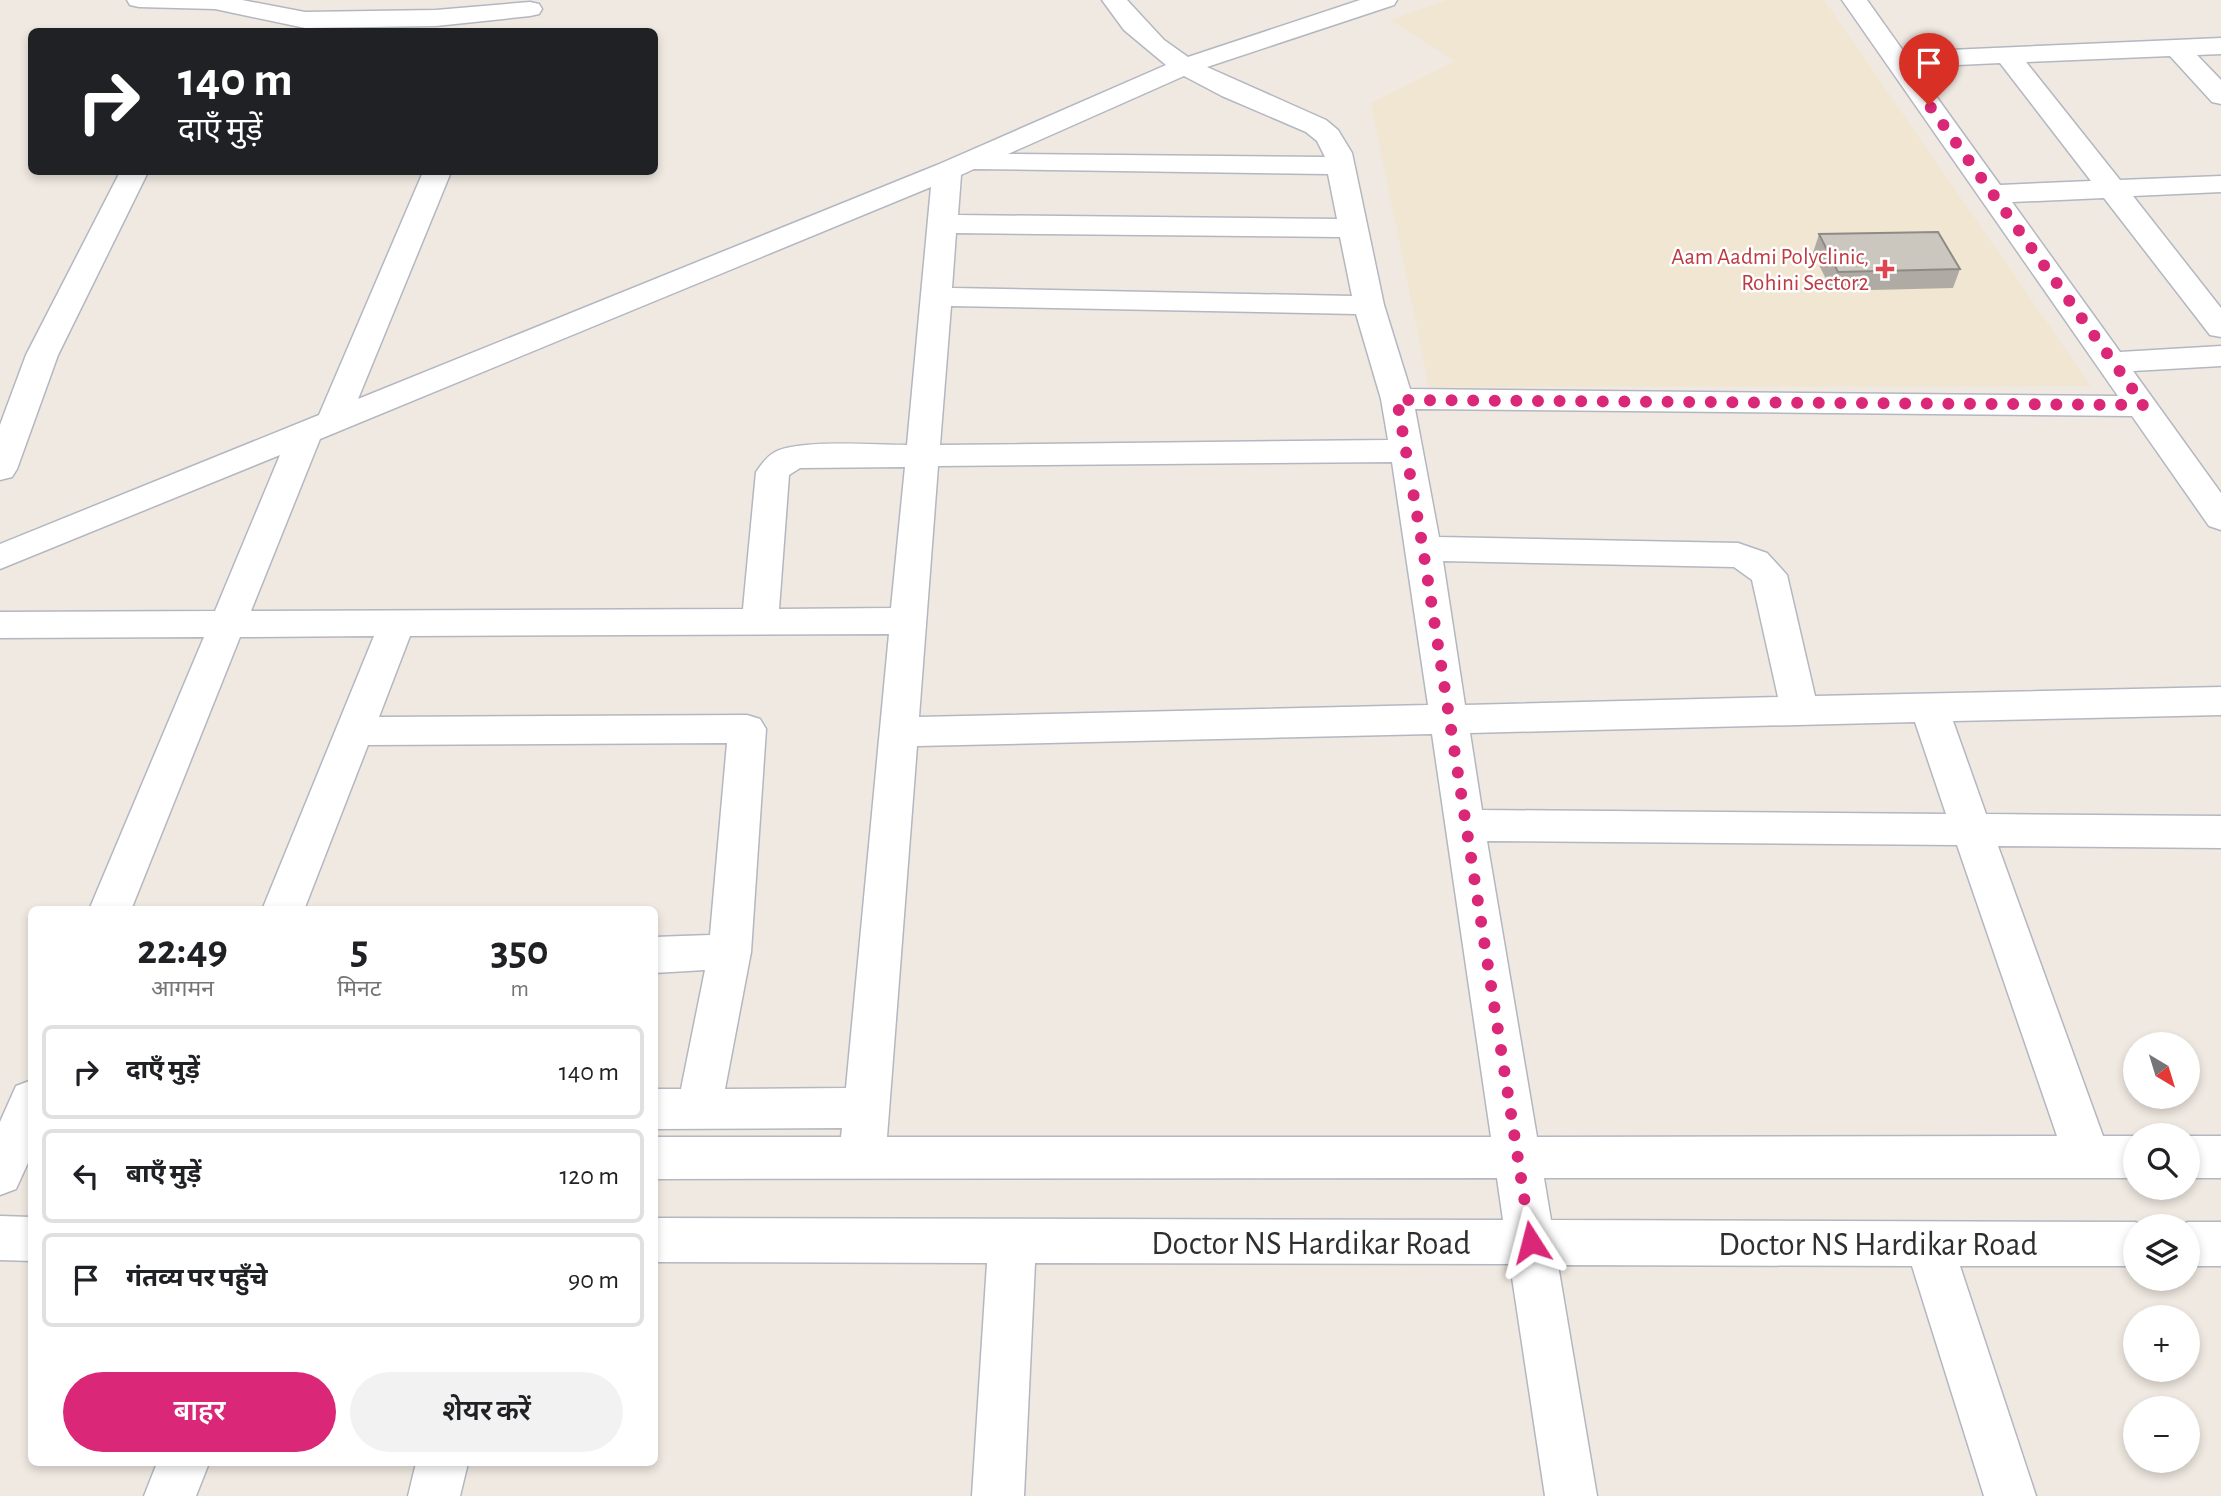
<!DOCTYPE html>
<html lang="hi">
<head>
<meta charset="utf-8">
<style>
  :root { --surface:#fff; --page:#f2f2f2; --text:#202124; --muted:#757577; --line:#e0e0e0; --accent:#db2777 }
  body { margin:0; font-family:"Alegreya Sans","Noto Sans Devanagari",sans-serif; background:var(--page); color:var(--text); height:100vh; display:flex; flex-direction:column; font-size:26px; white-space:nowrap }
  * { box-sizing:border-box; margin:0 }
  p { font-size:23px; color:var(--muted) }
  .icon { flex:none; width:38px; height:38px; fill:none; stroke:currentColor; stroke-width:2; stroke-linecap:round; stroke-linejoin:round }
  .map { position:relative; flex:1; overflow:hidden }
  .details { position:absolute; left:28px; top:906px; width:630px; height:560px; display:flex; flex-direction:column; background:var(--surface); border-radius:10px; box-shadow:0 4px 10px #0003 }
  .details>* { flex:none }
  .banner { position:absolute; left:28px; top:28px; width:630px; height:147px; border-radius:10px; box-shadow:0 4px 10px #0003; background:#202124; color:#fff; overflow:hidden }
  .needle { width:46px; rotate:142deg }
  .buttons { position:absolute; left:2123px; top:1032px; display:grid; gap:14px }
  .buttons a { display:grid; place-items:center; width:77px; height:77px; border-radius:50%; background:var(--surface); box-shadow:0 4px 10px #0003; font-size:35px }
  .pin { position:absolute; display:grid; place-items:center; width:60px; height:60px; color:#fff; margin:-72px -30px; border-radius:50% 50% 50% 0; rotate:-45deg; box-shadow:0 0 7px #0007 }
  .pin .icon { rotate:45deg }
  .me { position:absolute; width:77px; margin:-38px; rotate:351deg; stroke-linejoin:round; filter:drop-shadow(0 0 5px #0008) }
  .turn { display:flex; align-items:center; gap:24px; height:147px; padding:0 35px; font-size:32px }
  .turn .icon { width:91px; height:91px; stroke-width:2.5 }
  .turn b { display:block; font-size:49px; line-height:60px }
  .eta { display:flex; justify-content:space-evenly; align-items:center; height:119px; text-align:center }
  .eta b { font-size:42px; font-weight:600; line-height:49px }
  .primary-button { display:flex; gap:14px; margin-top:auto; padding:14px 35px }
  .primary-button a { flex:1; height:80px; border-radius:42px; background:var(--accent); color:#fff; font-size:28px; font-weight:600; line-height:80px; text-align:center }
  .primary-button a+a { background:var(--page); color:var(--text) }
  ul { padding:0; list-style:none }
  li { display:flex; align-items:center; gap:21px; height:94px; margin:0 14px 10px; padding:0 21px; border:4px solid var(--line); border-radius:10px }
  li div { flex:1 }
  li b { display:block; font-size:26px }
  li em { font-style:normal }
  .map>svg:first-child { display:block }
</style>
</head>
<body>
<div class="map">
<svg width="2221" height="1496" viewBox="0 0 2221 1496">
  <rect width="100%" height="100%" fill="#efe9e1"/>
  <polygon fill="#f0e6d1" points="1447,0 1824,0 2091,386 1429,387 1371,103 1455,61 1390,20"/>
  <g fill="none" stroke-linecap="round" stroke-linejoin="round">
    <defs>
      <g id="minor">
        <polygon points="127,0 242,0 305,12 436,10 530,2 539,4 542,9 539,14 530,16 436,26 305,28 215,9 139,7 130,5"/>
        <path d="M1102,0H1127L1164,40L1188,57L1360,0H1397L1394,5L1207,67L1326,120L1338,130L1352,153L1384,305L1410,389L2118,396L1842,0H1867L1904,52L2221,38V54L2197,55L2221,80V104L2212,102L2170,56L2026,62L2120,180L2221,176V192L2133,196L2221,308V337L2210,335L2104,198L2012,202L2120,352L2221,346V366L2133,371L2221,493V530L2209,526L2132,416L1415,409L1439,537L1738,543L1767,553L1787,575L1815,696L2221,687V715L1953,721L1986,814L2221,816V848L1998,846L2103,1136H2135V1178H1544L1551,1220L2135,1222L2148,1227H2135V1266H1960L2036,1496H1984L1912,1266L1558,1265L1597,1496H1545L1510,1264L1035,1263L1024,1496H972L987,1263L654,1262V1218L1503,1220L1497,1178L654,1179V1137H841L842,1128L654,1129V1089H681L705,970L654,973V937L710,935L727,743L368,745L304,910H262L374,636L240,637L131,910H89L204,637L0,638V612L215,611L280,455L0,569V544L319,415L423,172H451L358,399L937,165L1166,65L1124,30ZM2000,63L2091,181L2000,185L1915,67ZM1184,76L1222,96L1306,132L1317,141L1325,157L1008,154ZM974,169L1328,174L1337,219L958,215L961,175ZM931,187L907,445C875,445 801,439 775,452C767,456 761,465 756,472L743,609L251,611L320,439ZM956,233L1340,237L1352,296L952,288ZM951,306L1356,314L1381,399L1388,440L940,445ZM1392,462L1428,705L919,717L938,466ZM905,467L891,608L779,609L789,475L800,468ZM1443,561L1734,567L1752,580L1778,697L1465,705ZM889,634L846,1088L725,1089L751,952L766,729L760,719L747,715L379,717L410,636ZM1915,722L1946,814L1482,810L1470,733ZM1432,734L1491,1137H887L917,746ZM1487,841L1957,845L2057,1136L1537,1137Z"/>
        <polygon points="120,172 148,172 58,355 17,469 12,477 0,480 0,425 26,355"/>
        <polygon points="32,1080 32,1154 16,1189 0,1195 0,1122 16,1086"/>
        <rect x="2188" y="1136" width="33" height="42"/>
        <polygon points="0,1216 32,1217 32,1261 0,1260"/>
        <polygon points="2188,1222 2221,1222 2221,1266 2188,1266 2188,1227 2175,1227"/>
        <polygon points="157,1463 209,1463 196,1496 144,1496"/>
        <polygon points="416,1463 468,1463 460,1496 408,1496"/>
      </g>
    </defs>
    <use href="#minor" stroke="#b4b7c1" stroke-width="3"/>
    <use href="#minor" fill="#fff" fill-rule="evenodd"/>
  </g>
  <polygon fill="#afaba4" points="1819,234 1960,269 1953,288 1832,291 1813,253"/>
  <polygon fill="#cbc7bf" stroke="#8e8b86" stroke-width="2" points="1938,232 1960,269 1838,272 1819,234"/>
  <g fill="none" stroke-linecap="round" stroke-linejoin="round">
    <polyline stroke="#db2777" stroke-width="12" stroke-dasharray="0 21.6" points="1531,1242 1423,549 1397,400 2144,405 1929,105"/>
  </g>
  <path fill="#e0444e" stroke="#fff" stroke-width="2.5" d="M1881.5 258.5h7v7h7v7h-7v7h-7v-7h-7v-7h7z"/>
  <g text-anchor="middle" stroke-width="5" stroke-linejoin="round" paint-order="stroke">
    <g font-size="23" fill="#be3a42" stroke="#fff" text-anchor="end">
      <text x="1869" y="264">Aam Aadmi Polyclinic,<tspan x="1869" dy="26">Rohini Sector2</tspan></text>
    </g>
    <g font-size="33" fill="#2e2e2e" stroke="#fff">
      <text x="1311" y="1254">Doctor NS Hardikar Road</text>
      <text x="1878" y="1255">Doctor NS Hardikar Road</text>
    </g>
  </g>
</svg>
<div class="buttons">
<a><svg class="needle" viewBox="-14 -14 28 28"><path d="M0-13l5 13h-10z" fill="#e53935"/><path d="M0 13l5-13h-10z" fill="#757577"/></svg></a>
<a><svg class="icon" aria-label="search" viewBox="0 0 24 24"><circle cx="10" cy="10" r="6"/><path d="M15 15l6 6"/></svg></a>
<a><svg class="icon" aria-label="layers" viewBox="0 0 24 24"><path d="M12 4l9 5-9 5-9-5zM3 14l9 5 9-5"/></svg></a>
<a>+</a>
<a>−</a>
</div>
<div class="pin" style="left:1929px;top:105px;background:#d93025"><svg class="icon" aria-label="arrive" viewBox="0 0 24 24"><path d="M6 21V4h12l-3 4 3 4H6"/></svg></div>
<svg class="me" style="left:1531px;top:1242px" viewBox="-20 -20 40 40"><path d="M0-17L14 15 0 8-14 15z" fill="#db2777" stroke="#fff" stroke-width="4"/></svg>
<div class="banner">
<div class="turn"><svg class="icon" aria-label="right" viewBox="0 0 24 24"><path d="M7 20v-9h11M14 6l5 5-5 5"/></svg><div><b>140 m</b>दाएँ मुड़ें</div></div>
</div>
<section class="details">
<div class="eta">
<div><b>22:49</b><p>आगमन</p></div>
<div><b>5</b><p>मिनट</p></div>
<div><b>350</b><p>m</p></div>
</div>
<ul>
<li><svg class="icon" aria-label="right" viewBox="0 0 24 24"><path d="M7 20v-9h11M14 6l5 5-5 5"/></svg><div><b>दाएँ मुड़ें</b></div><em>140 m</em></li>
<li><svg class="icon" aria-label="left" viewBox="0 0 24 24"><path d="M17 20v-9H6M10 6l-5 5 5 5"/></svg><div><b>बाएँ मुड़ें</b></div><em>120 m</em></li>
<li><svg class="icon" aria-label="arrive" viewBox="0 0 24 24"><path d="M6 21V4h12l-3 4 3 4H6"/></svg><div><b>गंतव्य पर पहुँचे</b></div><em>90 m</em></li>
</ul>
<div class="primary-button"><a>बाहर</a><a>शेयर करें</a></div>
</section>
</div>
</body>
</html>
